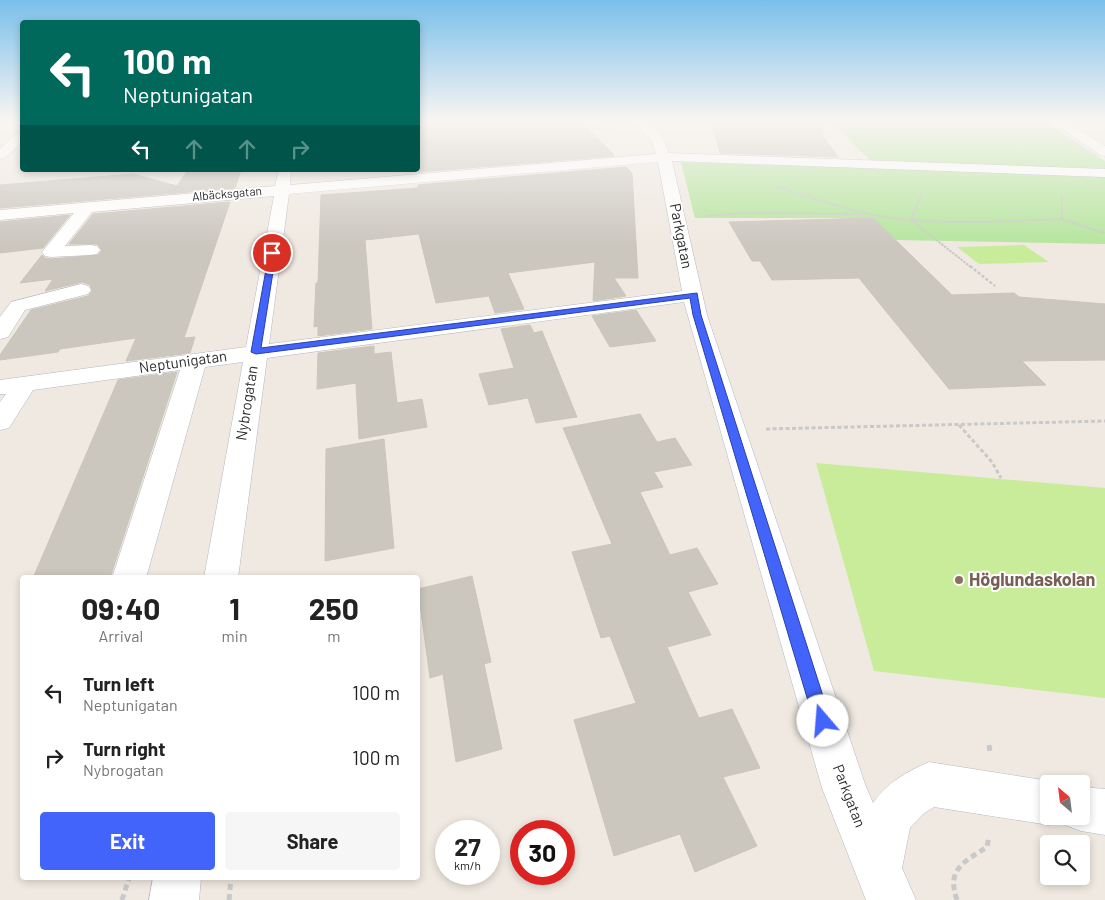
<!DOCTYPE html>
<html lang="en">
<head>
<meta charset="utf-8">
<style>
  :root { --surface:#fff; --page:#f6f6f6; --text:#222; --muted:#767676; --accent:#4264fb }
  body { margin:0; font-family:Barlow,sans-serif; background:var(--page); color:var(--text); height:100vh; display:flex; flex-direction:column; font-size:19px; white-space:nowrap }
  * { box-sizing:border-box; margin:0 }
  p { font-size:16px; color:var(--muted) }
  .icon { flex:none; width:28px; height:28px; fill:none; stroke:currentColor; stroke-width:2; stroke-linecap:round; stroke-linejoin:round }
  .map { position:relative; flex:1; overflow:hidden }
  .side { position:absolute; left:20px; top:575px; width:400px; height:305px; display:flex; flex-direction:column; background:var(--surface); border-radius:5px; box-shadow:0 2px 8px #0003 }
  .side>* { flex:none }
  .guide { position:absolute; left:20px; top:20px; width:400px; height:152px; border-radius:5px; box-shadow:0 2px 8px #0003; background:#00695c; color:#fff; overflow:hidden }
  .needle { width:32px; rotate:332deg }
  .controls { position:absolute; left:1040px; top:775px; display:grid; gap:10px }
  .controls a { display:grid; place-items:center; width:50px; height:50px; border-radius:5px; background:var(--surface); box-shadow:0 2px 8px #0003; font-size:25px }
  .speed { position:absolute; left:435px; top:820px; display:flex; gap:10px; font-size:25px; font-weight:700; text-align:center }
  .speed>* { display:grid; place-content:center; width:65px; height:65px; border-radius:50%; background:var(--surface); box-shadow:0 2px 8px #0003; line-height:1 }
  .speed small { font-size:12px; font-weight:400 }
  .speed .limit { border:8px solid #d22; background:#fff; color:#111 }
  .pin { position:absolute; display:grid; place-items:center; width:42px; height:42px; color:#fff; margin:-21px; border:2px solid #fff; border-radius:50%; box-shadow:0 1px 5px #0007 }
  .me { position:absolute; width:55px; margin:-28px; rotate:342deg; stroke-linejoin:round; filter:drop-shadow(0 0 4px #0008) }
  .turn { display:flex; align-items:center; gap:18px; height:105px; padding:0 20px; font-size:22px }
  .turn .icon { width:65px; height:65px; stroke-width:2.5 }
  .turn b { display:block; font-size:35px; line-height:42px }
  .lanes { display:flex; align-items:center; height:48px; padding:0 20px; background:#0003; justify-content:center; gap:25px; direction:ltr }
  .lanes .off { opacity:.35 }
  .eta { display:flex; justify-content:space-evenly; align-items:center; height:85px; text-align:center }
  .eta b { font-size:30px; font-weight:700; line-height:35px }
  .primary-button { display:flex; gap:10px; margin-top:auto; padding:10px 20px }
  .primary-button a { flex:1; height:58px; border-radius:5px; background:var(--accent); color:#fff; font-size:20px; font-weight:700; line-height:58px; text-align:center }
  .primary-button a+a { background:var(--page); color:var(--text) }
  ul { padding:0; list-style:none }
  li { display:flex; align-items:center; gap:15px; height:65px; padding:0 20px }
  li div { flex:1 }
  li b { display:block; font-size:19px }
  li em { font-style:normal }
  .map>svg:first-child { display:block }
</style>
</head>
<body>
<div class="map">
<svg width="1105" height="900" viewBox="0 0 1105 900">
  <rect width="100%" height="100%" fill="#efe9e1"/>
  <polygon fill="#b6e59e" points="828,119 1041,119 1105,161 1105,244 896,240 872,218 695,218 681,162 876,168 874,164"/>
  <g fill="#c9ec9a">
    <polygon points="1024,245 1049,262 979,264 957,247"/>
    <polygon points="816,463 1105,488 1105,698 874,671"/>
  </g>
  <g fill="#cbc7bf" stroke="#cbc5ba">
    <polygon points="418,119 578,119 615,156 418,172"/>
    <polygon points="710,119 822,119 823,136 838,157 720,153"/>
    <polygon points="626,167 632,173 638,278 614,278 626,296 593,301 595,262 508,273 524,309 495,313 489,296 436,303 419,234 365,240 372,329 318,336 318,326 314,327 316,283 318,283 321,195 418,188 418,185"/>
    <polygon points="188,170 241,170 235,188 0,208 0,185 133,174 177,186"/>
    <polygon points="230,202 184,338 195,337 190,353 126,361 136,338 60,349 58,352 0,360 0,355 31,310 88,296 92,291 90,285 82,282 45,291 53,279 20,283 42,255 45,258 51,259 98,255 102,250 97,244 69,244 93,214"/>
    <polygon points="70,215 43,248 0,253 0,222"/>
    <polygon points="873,218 952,295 1014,293 1019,297 1105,304 1105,360 1022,361 1046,385 949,389 859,278 772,280 760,261 752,261 729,222"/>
    <polygon points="636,310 656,341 610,347 592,316"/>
    <polygon points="530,325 534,333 542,331 577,417 536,423 528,398 489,405 479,374 514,368 501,329"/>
    <polygon points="374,346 374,354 391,352 397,403 422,399 427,427 359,439 356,383 317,389 318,353"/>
    <polygon points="177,372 110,578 33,578 118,380"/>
    <polygon points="640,414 657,442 675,438 692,465 654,472 663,487 640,492 670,555 697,548 718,584 688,592 711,635 667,647 699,718 732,709 760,768 723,777 757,846 695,872 680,834 614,856 574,720 636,703 610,636 601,638 572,552 612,544 563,428"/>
    <polygon points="384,439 394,548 325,561 326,449"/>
    <polygon points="472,576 491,662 484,664 502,749 456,762 443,674 430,678 418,589"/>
  </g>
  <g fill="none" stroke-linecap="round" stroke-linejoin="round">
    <defs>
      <g id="minor">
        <path d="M633,119H645L662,137L669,153L1105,169V177L672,161L707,315L865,784L873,803C886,783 908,771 929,762L1049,781L1056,784H1049V816H1081V787L1105,789V835L1081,831L1065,825L1063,820L1049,825L934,807L923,814L910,828L902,868L916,900H866L822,788L684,302L267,358L238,578H204L243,362L205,367L146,578H112L180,370L33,390L9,428L0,430V402L6,394H0V380L246,347L274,196L92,212L65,246L91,245L97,246L100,250L97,254L91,255L51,257L45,256L42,252L74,213L0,220V210L275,186L279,170H291L290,185L656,154L652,141ZM658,162L682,291L269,344L289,194Z"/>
        <polygon points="1048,119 1062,119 1105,146 1105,156 1100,155"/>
        <polygon points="22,132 22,142 5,158 0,159 0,148 18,133"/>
        <polygon points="81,284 88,286 91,290 88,294 25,310 8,337 0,339 0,317 11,302"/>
        <polygon points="153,878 201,878 199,900 149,900"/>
      </g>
    </defs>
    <use href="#minor" stroke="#b4b7c1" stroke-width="1"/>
    <g stroke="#c9c9c9" stroke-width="1" stroke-dasharray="2 1" stroke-linecap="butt">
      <polyline points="903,119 960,142"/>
      <polyline points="503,121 539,122 541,124 513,129 537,131"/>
      <polyline points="467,138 593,128 607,129 617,133"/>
    </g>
    <g stroke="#c9c9c9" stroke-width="2" stroke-dasharray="2.5 1" stroke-linecap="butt">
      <path d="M777,187C811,197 845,210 880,216C940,226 1001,221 1062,219V195"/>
      <polyline points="923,191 911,220 972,268"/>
      <polyline points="706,216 742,213 862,214"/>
      <polyline points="1062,219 1105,233"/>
    </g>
    <polyline stroke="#c9c9c9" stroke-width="2.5" stroke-dasharray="3 2" stroke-linecap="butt" points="970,266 995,286"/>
    <g stroke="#c9c9c9" stroke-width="3" stroke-dasharray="4 2.5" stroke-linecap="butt">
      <polyline points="959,425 992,462 1001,478"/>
      <polyline points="766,429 1105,421"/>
    </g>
    <g stroke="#c9c9c9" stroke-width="5" stroke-dasharray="6 4" stroke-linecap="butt">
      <polyline points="989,745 990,752"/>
      <polyline points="122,900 129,878"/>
      <polyline points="229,900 231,878"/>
      <path d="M957,900C946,869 964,862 987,847L989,836"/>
    </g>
    <use href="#minor" fill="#fff" fill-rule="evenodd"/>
  </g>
  <linearGradient id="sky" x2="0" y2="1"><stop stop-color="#7abfeb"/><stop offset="0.49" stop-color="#f8f5f2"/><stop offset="1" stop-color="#f8f5f2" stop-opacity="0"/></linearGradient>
  <rect width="1105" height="245" fill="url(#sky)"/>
  <polygon fill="#4264fb" stroke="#2b41a3" points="272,250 276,253 261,348 697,293 701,315 831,721 829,727 823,729 817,727 814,721 693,315 690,298 256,354 251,352 269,253"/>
  <circle fill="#8d6e63" stroke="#fff" stroke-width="2" cx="959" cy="580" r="5"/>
  <g text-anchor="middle" stroke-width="4" stroke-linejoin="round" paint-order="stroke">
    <g font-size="12" fill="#2e2e2e" stroke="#fff">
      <text transform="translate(227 194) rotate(-5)" y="4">Albäcksgatan</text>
    </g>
    <g font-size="15" fill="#2e2e2e" stroke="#fff">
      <text transform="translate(681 236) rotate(79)" y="5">Parkgatan</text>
      <text transform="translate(183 362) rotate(-8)" y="5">Neptunigatan</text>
      <text transform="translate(247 403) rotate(-81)" y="5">Nybrogatan</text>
      <text transform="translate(849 796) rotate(69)" y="5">Parkgatan</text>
    </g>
    <g font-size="18" font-weight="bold" fill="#785e54" stroke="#fff" text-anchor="start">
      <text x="969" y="586">Höglundaskolan</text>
    </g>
  </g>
</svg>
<div class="controls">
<a><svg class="needle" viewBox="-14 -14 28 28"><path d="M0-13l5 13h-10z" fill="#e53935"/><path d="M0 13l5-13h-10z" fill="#767676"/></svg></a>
<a><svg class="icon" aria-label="search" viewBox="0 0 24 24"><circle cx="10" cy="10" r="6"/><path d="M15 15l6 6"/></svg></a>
</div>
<div class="speed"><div>27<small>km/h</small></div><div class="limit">30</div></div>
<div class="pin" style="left:272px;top:253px;background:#d93025"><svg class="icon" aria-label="arrive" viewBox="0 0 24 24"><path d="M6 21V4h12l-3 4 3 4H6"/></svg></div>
<svg class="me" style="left:823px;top:721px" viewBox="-20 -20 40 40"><circle r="19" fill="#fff"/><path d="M0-13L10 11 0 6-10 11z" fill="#4264fb"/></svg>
<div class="guide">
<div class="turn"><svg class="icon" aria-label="left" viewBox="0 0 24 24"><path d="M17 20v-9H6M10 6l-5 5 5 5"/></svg><div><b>100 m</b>Neptunigatan</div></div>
<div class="lanes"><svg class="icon" aria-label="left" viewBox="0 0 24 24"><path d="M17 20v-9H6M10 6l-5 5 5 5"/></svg><svg class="icon off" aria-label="ahead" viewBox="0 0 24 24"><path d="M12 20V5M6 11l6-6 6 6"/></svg><svg class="icon off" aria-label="ahead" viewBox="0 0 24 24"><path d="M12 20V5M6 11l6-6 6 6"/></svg><svg class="icon off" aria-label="right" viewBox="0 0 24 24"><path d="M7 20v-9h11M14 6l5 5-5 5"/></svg></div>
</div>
<section class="side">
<div class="eta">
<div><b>09:40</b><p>Arrival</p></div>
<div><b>1</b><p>min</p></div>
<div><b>250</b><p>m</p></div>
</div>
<ul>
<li><svg class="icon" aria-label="left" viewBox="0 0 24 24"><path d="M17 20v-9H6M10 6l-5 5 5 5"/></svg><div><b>Turn left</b><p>Neptunigatan</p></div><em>100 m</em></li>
<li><svg class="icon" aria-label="right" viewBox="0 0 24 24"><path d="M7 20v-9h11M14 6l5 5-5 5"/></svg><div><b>Turn right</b><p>Nybrogatan</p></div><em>100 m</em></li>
</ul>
<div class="primary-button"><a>Exit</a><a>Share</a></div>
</section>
</div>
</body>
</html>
